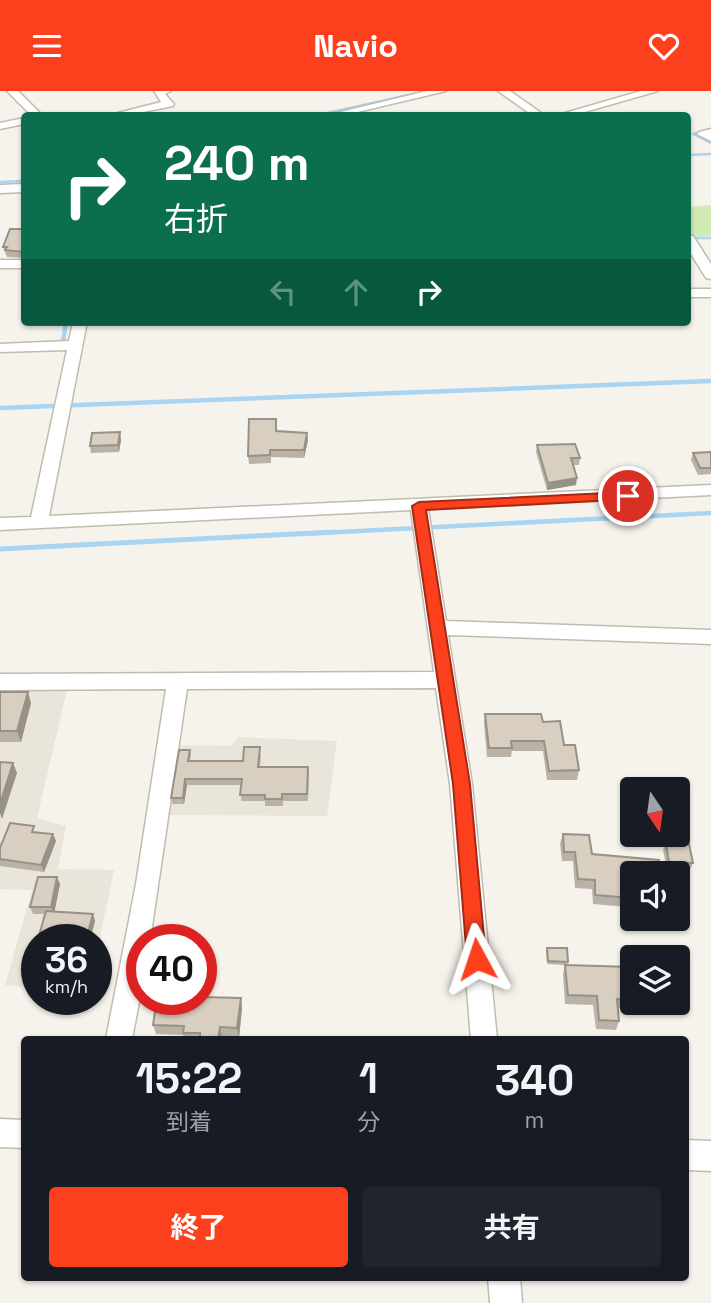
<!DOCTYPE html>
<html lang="ja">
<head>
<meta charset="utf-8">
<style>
  :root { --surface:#171b24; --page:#20242c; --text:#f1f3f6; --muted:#9ea1a6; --accent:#fc3f1d }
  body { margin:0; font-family:"Space Grotesk","Noto Sans JP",sans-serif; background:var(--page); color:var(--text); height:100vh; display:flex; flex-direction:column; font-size:26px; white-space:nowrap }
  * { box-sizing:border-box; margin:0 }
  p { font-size:23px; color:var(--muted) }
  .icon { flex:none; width:38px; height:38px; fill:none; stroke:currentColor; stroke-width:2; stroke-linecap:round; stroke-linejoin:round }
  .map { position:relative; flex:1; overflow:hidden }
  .side { position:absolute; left:21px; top:945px; width:668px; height:245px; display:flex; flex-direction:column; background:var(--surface); border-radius:7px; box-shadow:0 2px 5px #0004 }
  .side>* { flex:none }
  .top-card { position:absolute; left:21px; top:21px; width:670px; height:214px; border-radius:7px; box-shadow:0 2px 5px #0004; background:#0b6e4f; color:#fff; overflow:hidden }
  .needle { width:46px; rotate:167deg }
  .fabs { position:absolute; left:620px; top:686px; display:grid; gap:14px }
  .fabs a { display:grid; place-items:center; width:70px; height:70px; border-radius:7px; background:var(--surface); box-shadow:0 2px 5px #0004; font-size:35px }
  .speed { position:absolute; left:21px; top:833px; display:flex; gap:14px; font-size:35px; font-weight:700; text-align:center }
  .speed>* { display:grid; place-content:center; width:91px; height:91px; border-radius:50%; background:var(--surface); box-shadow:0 2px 5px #0004; line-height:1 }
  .speed small { font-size:18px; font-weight:400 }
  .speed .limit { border:10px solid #d22; background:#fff; color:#111 }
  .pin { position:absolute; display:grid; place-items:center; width:60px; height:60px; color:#fff; margin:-30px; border:4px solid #fff; border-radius:50%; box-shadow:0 2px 7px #0007 }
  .me { position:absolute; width:77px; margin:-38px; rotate:355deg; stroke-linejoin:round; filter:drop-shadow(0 0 5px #0008) }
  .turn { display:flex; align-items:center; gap:24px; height:147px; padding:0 28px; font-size:32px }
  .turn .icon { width:91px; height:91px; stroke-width:2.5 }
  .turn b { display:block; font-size:49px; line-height:60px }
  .lanes { display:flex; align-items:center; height:66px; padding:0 28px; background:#0003; justify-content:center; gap:35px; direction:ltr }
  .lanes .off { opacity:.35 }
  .eta { display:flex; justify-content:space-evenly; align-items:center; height:119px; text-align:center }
  .eta b { font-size:42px; font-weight:700; line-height:49px }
  .action { display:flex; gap:14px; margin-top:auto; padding:14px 28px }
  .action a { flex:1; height:80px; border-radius:7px; background:var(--accent); color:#fff; font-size:28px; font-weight:700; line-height:80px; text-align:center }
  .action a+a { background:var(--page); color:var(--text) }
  header { display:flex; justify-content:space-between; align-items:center; height:91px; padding:0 28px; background:var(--accent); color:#fff; font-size:32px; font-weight:700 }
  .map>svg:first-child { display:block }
</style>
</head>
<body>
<header><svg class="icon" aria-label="menu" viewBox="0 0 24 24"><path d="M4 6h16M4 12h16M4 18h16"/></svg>Navio<svg class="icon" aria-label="heart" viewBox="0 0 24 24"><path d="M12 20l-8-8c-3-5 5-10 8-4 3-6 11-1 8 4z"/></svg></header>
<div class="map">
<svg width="711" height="1212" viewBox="0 0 711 1212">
  <rect width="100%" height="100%" fill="#f6f3ec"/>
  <g fill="#eae5da">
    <polygon points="70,586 37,727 66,735 58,778 114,779 96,866 96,849 37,849 37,897 5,894 32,799 0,798 0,587"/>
    <polygon points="238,646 337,650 327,725 153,724 164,654 232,655"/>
  </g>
  <polygon fill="#d2eab5" points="711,114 711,145 691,146 688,116"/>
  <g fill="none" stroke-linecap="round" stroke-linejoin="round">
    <g stroke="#a9d4f2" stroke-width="2.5">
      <polyline points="318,24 427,0"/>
      <polyline points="711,38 693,43 711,52"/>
      <polyline points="688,64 711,63"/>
      <polyline points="0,91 24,90"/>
      <polyline points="688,147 711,147"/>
    </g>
    <g stroke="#a9d4f2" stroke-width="4.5">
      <polyline points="58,251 63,251 66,231"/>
      <polyline points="0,317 711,290"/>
      <polyline points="300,443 711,422"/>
    </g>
    <polyline stroke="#a9d4f2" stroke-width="5" points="0,458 335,441"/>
    <defs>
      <g id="minor">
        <polygon points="7,0 18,0 42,24 31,24"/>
        <polygon points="154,0 171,0 165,3 174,13 173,15 128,24 110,24 161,11"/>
        <polygon points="427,0 446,0 345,24 328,24"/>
        <polygon points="498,0 510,0 544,24 532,24"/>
        <polygon points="641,0 658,0 574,24 558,24"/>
        <polygon points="24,27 24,33 0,38 0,32"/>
        <polygon points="711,38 711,50 697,43 699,41"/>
        <polygon points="24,93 24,101 0,102 0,94"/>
        <polygon points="688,144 693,145 711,173 711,188 706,187 688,158"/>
        <rect x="0" y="169" width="24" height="8"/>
        <rect x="688" y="198" width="23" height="8"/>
        <polygon points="73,231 87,231 49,425 711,394 711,404 428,418 446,530 711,539 711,553 448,544 472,693 497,948 471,948 450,693 436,597 187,598 150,849 142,849 142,896 132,948 106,948 136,793 166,598 0,599 0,583 434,581 411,419 0,439 0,427 31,426 67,259 0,261 0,253 69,250"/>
        <polygon points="0,1028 24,1029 24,1057 0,1056"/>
        <polygon points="686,1049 711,1050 711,1080 686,1079"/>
        <polygon points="488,1186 520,1186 522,1212 490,1212"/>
      </g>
    </defs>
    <use href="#minor" stroke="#c2bbae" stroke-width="3"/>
    <use href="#minor" fill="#fff" fill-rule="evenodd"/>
  </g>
  <g fill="#bab2a6">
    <polygon points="24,138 24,167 7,166 3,156"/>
    <polygon points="277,340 308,349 304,367 271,366 271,372 249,373 248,365"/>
    <polygon points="121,349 119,361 91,362 90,355"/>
    <polygon points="537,354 580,367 579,374 573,374 576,394 547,399 536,361"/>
    <polygon points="711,361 711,383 698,384 691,369 693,362"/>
    <polygon points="0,601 31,612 21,651 0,651"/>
    <polygon points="485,623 543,631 564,654 579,679 577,689 547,689 543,660 512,660 511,666 487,666 484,633"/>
    <polygon points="190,659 191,665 190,670 243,670 261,663 260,676 309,682 308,710 283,710 283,715 265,715 265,710 241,710 241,694 187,694 184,713 173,713 171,707"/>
    <polygon points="37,741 53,743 56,750 44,781 0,775 0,757"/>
    <polygon points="563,743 592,763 632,782 632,810 629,816 593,813 592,798 575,797 573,770 562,770 560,752"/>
    <polygon points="666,752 693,772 690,779 667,778 663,759"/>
    <polygon points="60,793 54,821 93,823 95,830 90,849 38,849 45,823 33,823 30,816"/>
    <polygon points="547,857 568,871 567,874 632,876 632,912 640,912 637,918 618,917 619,930 616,939 596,938 593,914 565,913 563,883 565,874 547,873 546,860"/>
    <polygon points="242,917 239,947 222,946 221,948 184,948 183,944 156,943 153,934"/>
  </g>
  <g fill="#979187">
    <polygon points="120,341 121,349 119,361 118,354"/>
    <polygon points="307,342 308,349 304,367 304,359"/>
    <polygon points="577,387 576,394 547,399 548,392"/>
    <polygon points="28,601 31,612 21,651 17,640"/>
    <polygon points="13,672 17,682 2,728 0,722 0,713"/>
    <polygon points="185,688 187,694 184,713 183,707"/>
    <polygon points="53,743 56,750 44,781 41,774"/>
    <polygon points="57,786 60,793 54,823 51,816"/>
    <polygon points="93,823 95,830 90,849 86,849"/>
    <polygon points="241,907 242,917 239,947 237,937"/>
    <polygon points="220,936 222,946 221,948 218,948"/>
  </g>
  <g fill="#d8cfc1" stroke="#979187" stroke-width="2">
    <polygon points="10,138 24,138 24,161 5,159 7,156 3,156"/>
    <polygon points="249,328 276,328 276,340 307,342 304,359 270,359 270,364 248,365"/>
    <polygon points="120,341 118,354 90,355 92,342"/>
    <polygon points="575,353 580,367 571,367 577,387 548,392 537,354"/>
    <polygon points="711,361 711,377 700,377 693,362"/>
    <polygon points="0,601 28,601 17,640 0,640"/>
    <polygon points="485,623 541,623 543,631 560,630 564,654 575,654 579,679 549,680 544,650 511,650 512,657 489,657"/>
    <polygon points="244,656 260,656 258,676 308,676 307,703 282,703 282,708 265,708 265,704 240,704 242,688 185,688 183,707 171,707 179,659 190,659 188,670 243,670"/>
    <polygon points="0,671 13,672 0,713"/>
    <polygon points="10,732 34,735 32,741 53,743 41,774 0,768 0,757"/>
    <polygon points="563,743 589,744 592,763 659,769 660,782 632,782 632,807 595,804 595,789 578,788 575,761 564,761"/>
    <polygon points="666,752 689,753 693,772 669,771"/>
    <polygon points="38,786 57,786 51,816 30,816"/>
    <polygon points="46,820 93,823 86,849 38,848"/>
    <polygon points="547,857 567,857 568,871 548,870"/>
    <polygon points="565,874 632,876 632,909 617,908 619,930 599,929 597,905 568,904"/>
    <polygon points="201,906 241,907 237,937 220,936 218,948 200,948 200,942 183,942 184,935 153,934 157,908 201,908"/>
  </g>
  <polygon fill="#fc3f1d" stroke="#a42913" stroke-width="2" points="628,401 635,405 633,408 426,419 470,693 486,868 484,875 477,877 470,875 467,868 453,693 412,415 419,411"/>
</svg>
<div class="fabs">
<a><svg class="needle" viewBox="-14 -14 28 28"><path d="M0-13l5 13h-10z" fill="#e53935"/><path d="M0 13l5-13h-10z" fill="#9ea1a6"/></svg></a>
<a><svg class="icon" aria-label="sound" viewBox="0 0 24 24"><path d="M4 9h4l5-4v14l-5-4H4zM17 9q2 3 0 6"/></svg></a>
<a><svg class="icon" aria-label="layers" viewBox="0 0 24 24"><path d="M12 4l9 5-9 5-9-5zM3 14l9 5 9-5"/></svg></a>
</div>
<div class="speed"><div>36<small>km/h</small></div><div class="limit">40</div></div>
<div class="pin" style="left:628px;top:405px;background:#d93025"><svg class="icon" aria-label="arrive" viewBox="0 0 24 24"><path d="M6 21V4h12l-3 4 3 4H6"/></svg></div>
<svg class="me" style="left:477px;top:868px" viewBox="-20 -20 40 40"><path d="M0-17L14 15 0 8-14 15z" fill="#fc3f1d" stroke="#fff" stroke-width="4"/></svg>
<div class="top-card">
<div class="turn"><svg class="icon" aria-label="right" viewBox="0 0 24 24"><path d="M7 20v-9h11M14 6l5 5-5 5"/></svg><div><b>240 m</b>右折</div></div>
<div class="lanes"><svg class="icon off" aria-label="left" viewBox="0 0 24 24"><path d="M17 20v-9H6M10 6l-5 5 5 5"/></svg><svg class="icon off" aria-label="ahead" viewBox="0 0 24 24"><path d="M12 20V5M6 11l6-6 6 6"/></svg><svg class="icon" aria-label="right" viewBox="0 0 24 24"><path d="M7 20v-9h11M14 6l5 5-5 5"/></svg></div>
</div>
<section class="side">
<div class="eta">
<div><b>15:22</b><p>到着</p></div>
<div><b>1</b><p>分</p></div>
<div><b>340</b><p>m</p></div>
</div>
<div class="action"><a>終了</a><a>共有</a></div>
</section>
</div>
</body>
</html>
